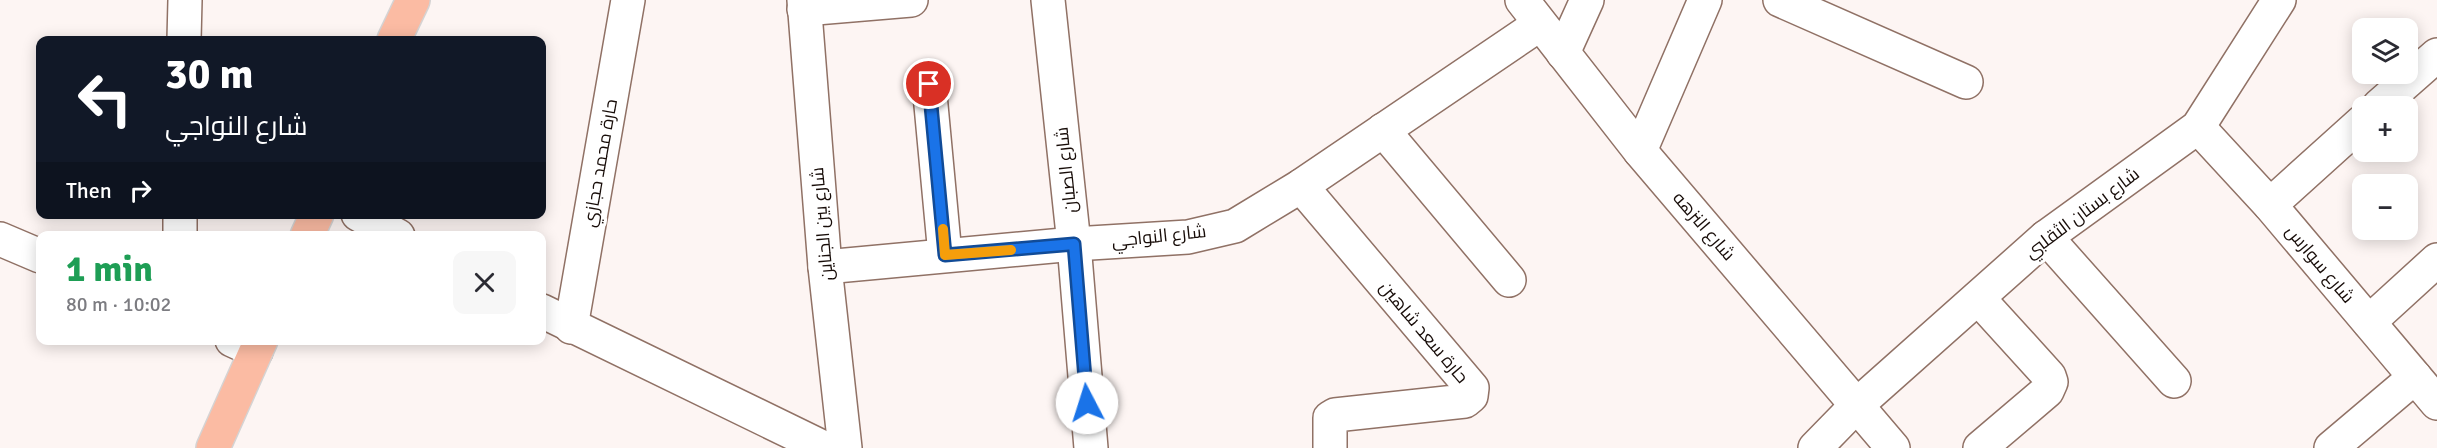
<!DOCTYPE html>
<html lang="en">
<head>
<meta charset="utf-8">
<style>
  :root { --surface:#fff; --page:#f7f7f7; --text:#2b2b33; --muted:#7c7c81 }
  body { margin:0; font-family:Signika,Cairo,sans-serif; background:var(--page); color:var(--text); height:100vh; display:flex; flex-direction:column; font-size:22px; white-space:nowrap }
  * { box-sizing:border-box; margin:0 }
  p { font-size:20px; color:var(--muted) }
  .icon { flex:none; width:33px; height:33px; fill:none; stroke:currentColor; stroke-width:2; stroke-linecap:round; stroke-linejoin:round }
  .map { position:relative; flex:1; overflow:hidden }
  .drawer { position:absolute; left:36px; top:231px; width:510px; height:114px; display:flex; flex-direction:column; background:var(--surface); border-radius:12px; box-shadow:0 3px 15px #0003 }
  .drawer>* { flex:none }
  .top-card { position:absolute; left:36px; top:36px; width:510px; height:183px; border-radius:12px; box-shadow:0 3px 15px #0003; background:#111827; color:#fff; overflow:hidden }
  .controls { position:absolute; left:2352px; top:18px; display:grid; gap:12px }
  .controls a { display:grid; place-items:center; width:66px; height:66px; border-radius:12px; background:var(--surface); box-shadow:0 3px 15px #0003; font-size:30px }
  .pin { position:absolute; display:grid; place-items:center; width:51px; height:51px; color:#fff; margin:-26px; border:3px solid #fff; border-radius:50%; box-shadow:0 2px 6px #0007 }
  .me { position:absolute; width:66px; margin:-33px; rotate:355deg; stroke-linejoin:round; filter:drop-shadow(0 0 4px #0008) }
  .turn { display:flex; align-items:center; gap:21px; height:126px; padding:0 30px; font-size:27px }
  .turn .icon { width:78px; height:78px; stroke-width:2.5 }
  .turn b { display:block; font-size:42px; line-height:51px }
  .then { display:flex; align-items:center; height:57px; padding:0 30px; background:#0003; gap:12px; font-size:22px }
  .round { display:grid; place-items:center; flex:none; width:63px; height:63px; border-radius:12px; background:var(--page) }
  .head { display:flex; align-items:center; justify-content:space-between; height:102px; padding:0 30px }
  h1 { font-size:36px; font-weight:800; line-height:45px; color:#1e9e55 }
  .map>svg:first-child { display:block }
</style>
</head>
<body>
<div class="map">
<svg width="2437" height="448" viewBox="0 0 2437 448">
  <rect width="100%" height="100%" fill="#fdf5f3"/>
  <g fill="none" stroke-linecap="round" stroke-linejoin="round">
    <defs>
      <g id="minor">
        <polyline points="804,0 825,267 845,448"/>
        <polyline points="1048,0 1074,244 1091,448"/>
        <polyline points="1522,0 1640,151 1893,448"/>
        <polyline points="1780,0 1966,82"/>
        <polyline points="804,9 911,0"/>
        <polyline points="184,40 185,0"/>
        <polyline points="1563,53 1587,0"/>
        <polyline points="929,84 945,255"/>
        <polyline points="2379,106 2437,55"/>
        <polyline points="2198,127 2270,205 2437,403"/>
        <polyline points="1383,130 1509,280"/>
        <polyline points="1640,151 1705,0"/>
        <polyline points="1301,186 1472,388 1471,396 1465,401 1335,415 1330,418 1330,448"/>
        <polyline points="2270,205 2362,122"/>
        <polyline points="358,214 398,236"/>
        <polyline points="180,236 180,214"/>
        <polyline points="2046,237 2174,381"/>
        <polyline points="0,239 40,256"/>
        <polyline points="825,267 1074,244 1188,237 1235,226 1301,186 1540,24"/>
        <polyline points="1978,298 2049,376 2051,382 2047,391 1980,448"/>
        <polyline points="542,311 824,448"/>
        <polyline points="2369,322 2437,260"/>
        <polyline points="571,327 628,0"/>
        <polyline points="232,340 256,351"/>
        <polyline points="1815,448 1857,405 2046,237 2198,127 2279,0"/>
        <polyline points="2331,448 2415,377"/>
      </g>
      <g id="major">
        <polyline points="394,40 413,0"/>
        <polyline points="307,236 317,214"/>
        <polyline points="213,448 261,340"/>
      </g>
    </defs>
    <use href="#minor" stroke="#907165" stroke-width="36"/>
    <use href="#major" stroke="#d5d3d3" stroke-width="36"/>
    <use href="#minor" stroke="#fff" stroke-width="33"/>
    <use href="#major" stroke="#fbbba3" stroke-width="33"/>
  </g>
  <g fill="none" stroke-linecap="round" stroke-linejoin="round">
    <defs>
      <polyline id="route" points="929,84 945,255 1074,244 1087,403"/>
    </defs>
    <use href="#route" stroke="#114b97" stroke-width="15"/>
    <use href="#route" stroke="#1a73e8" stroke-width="10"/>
    <polyline stroke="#f59e0b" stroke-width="10" points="943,229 945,255 1011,250"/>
  </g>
  <g text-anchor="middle" stroke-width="6" stroke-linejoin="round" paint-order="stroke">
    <g font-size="18" fill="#170c08" stroke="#fff">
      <text transform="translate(600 163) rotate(-80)" y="6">حارة محمد حجازي</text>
      <text transform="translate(1066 170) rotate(-96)" y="6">شارع الصبان</text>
      <text transform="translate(2082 213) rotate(-37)" y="6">شارع بستان الثقلبي</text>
      <text transform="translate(822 224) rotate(-95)" y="6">شارع بين الجناين</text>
      <text transform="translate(1704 226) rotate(49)" y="6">شارع النزهه</text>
      <text transform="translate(1159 236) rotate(-6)" y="6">شارع النواجي</text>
      <text transform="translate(2320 264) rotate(50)" y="6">شارع سوارس</text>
      <text transform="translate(1424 332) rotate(50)" y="6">حارة سعد شاهين</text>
    </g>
  </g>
</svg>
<div class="controls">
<a><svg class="icon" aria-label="layers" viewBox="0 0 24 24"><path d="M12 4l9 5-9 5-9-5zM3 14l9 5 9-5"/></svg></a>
<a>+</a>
<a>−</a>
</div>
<div class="pin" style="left:929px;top:84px;background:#d93025"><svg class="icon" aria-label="arrive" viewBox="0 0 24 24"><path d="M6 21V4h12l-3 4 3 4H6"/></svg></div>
<svg class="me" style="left:1087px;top:403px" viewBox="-20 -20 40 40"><circle r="19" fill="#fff"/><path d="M0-13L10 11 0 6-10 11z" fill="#1a73e8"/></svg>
<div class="top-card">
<div class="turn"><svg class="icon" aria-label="left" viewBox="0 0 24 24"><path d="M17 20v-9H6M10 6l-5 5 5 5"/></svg><div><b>30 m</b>شارع النواجي</div></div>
<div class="then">Then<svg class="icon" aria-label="right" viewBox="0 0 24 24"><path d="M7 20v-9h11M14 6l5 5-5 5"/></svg></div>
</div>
<section class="drawer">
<div class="head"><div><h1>1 min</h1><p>80 m · 10:02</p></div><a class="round"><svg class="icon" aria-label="close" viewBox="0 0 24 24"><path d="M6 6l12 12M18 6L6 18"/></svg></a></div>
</section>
</div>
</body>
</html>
